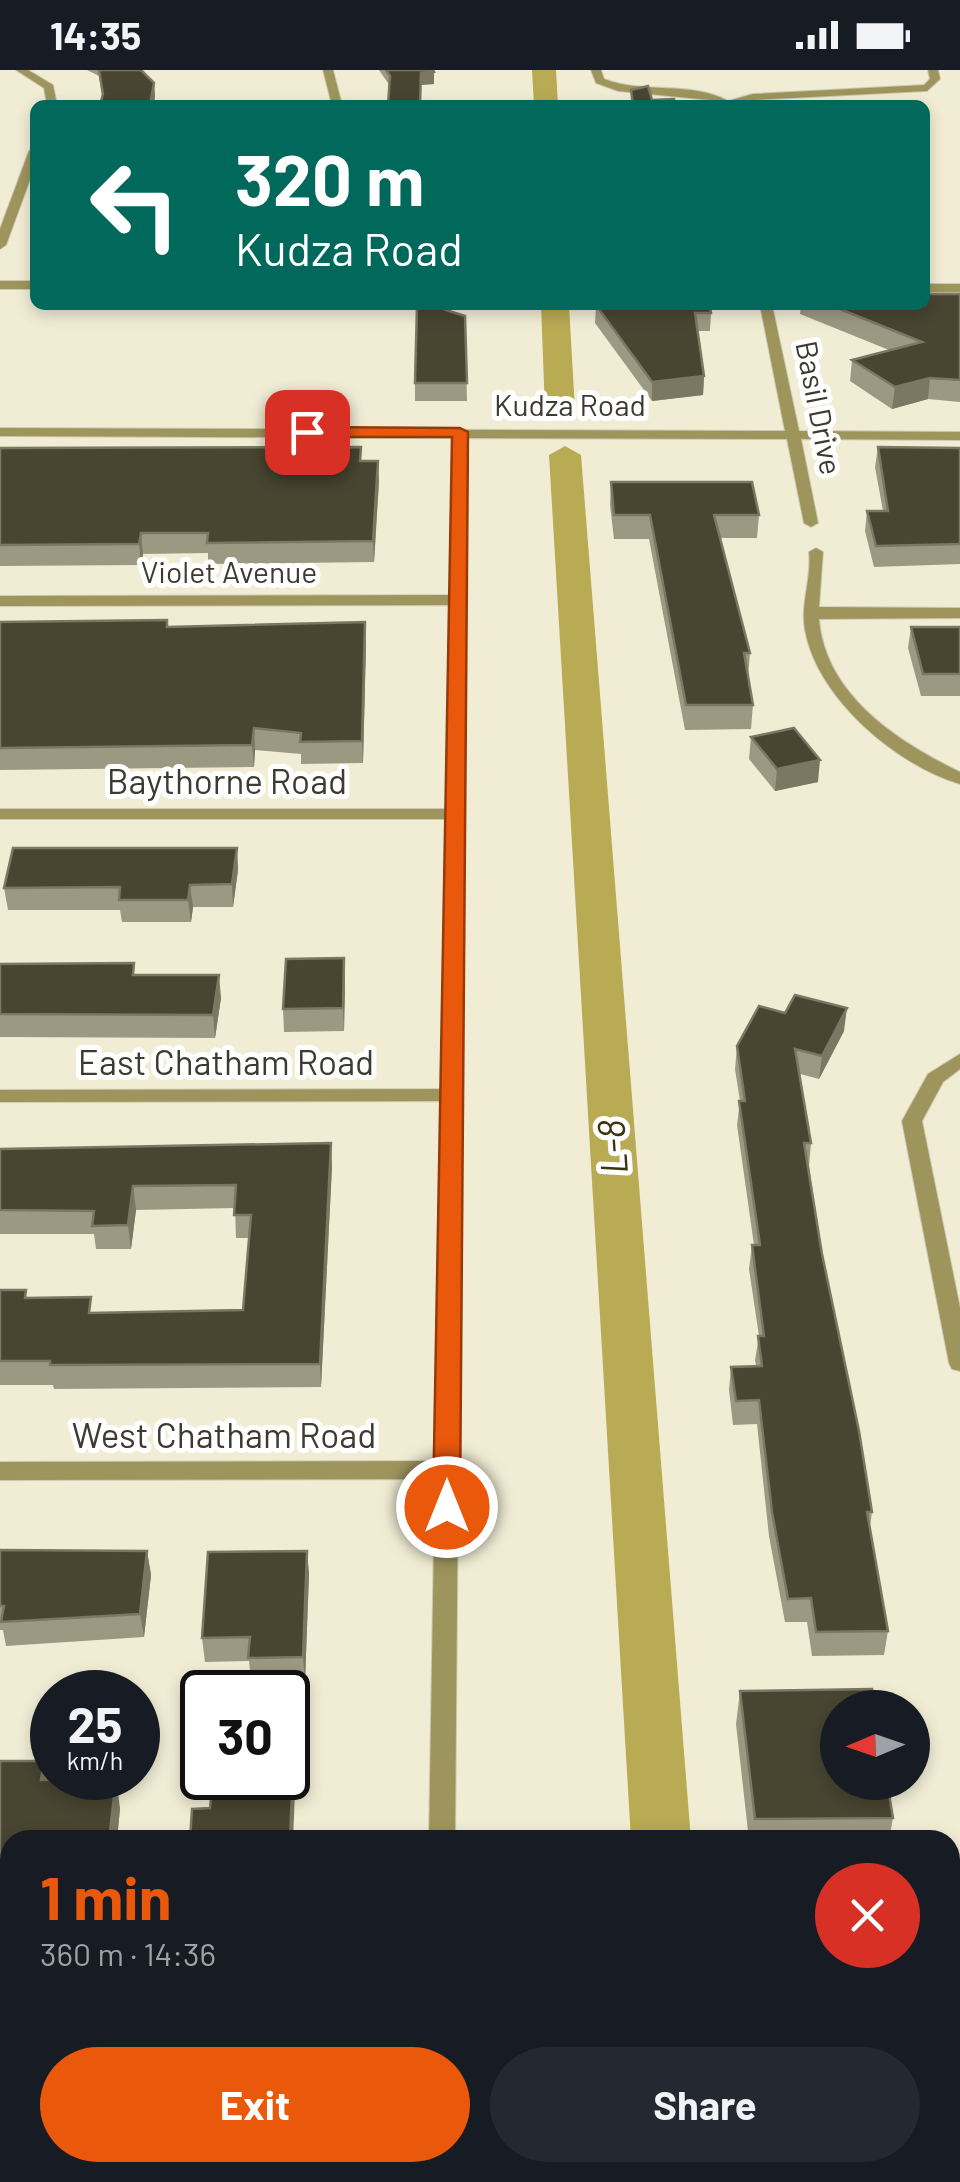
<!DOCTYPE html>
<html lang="en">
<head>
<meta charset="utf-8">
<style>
  :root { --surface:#171b24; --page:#242831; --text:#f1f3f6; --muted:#9ea1a6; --accent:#ea580c }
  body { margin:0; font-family:Barlow,sans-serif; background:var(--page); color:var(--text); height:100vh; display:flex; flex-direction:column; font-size:38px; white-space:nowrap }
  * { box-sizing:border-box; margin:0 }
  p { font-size:32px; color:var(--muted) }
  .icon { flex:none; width:55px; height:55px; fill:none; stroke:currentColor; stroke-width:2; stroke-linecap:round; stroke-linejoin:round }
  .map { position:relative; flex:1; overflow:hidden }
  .details { position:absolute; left:0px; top:1760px; width:960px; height:352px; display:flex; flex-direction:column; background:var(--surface); border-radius:30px 30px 0 0; box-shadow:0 5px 15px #0003 }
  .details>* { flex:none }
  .hud { position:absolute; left:30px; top:30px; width:900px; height:210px; border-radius:15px; box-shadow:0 5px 15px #0003; background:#00695c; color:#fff; overflow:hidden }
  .needle { width:65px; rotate:268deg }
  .tools { position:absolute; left:820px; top:1620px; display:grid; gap:20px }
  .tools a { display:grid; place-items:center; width:110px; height:110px; border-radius:50%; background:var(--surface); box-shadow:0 5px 15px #0003; font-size:50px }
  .speed { position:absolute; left:30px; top:1600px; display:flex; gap:20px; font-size:50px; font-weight:700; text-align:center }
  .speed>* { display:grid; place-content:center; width:130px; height:130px; border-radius:50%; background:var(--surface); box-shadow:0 5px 15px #0003; line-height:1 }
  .speed small { font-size:25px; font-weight:400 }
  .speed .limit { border:5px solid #111; border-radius:15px; background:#fff; color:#111 }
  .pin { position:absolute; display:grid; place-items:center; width:85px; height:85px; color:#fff; margin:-42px; border-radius:20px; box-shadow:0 5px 15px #0006 }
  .me { position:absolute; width:110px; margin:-55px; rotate:0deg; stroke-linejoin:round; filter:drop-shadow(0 0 8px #0008) }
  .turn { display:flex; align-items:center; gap:35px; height:210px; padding:0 40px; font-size:45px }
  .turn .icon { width:130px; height:130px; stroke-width:2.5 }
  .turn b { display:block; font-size:70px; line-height:85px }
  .round { display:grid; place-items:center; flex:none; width:105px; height:105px; border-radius:52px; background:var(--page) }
  .summary { display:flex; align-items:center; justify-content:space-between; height:170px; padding:0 40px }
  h1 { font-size:60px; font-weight:700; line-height:75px; color:var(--accent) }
  .button { display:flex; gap:20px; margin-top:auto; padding:20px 40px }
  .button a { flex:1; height:115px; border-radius:60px; background:var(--accent); color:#fff; font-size:40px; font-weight:700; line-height:115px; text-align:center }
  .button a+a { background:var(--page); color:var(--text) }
  .status { display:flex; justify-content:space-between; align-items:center; height:70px; padding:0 50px; background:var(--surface); direction:ltr }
  .status svg { height:28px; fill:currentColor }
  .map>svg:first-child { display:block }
</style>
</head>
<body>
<div class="status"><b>14:35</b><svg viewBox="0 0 49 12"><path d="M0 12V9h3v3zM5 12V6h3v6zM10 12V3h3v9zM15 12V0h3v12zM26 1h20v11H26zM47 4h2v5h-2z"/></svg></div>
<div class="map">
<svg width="960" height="2112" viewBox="0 0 960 2112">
  <rect width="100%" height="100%" fill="#f1edd5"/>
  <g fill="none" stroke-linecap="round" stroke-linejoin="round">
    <g fill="#b9ab53" fill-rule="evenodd">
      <polygon points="532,0 556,0 558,35 534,35"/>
      <polygon points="541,235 569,235 575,340 560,349 545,340"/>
      <polygon points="565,376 581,385 691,1770 631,1770 549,385"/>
      <polygon points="650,2102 716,2102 717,2112 651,2112"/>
    </g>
    <defs>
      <path id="lane" d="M591,0H601L604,9C643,24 692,11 728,31L753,24L924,15L930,9L928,0H938L940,9L927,21L754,30C739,35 725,38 710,30L618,21L596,13Z"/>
      <g id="street">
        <polygon points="16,0 28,0 53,15 57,35 47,35 44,18"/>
        <polygon points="323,0 333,0 342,35 332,35"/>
        <polygon points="35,78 35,96 6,175 0,179 0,159 29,81"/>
        <rect x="0" y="211" width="35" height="8"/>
        <rect x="925" y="214" width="35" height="8"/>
        <polygon points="760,235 772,235 799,361 960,362 960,370 801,369 818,453 811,457 804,453 787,369 467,368 455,1770 429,1770 435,1409 0,1410 0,1392 435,1391 442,1031 0,1032 0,1020 442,1019 446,749 0,749 0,739 447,739 450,535 0,536 0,526 450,525 453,368 0,366 0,358 785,361"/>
        <path d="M816,478L823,482L819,537L960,538V548L819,549C825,625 898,672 960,702V714C896,695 817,628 805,560C800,534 812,508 809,482Z"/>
        <polygon points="960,984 960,999 943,1012 922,1051 960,1238 960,1301 952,1299 949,1293 902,1051 928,1004"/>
      </g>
      <g id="secondary">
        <rect x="0" y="1970" width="10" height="26"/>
        <rect x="950" y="1972" width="10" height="26"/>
      </g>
    </defs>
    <use href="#lane" stroke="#cdc9b4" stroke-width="2"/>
    <use href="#street" stroke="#cdc9b4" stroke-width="2"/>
    <use href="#secondary" stroke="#cdc9b4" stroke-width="2"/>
    <use href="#lane" fill="#9e955d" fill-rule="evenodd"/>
    <use href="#street" fill="#9e955d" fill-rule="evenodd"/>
    <use href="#secondary" fill="#766b21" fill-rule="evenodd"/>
  </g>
  <g fill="#9c9983">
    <polygon points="87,0 141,0 154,13 155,26 154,35 100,35 102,26 99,6"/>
    <polygon points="379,0 433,0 434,14 390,16"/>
    <polygon points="960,224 960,332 928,329 892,339 850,311 852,290 889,280 800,244 801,235 925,235"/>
    <polygon points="596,235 711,243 710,261 698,261 704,306 703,325 652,331 595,253"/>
    <polygon points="465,246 467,331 415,331 415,313"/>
    <polygon points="878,377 960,378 960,494 874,497 865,461 867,441 883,441 875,397"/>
    <polygon points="0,378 362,391 379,411 374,492 208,494 208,483 143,484 141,495 0,496"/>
    <polygon points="611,412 759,445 757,468 720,468 750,583 748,607 753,635 751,659 685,660 649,469 614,469 610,435"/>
    <polygon points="0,552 168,556 366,574 363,693 301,694 301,684 255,680 254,697 0,700"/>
    <polygon points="911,557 960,557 960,626 921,626 908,578"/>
    <polygon points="751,667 818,712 775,721 749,689"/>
    <polygon points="237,778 238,800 233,837 193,837 191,852 122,852 120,840 8,840 4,818"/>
    <polygon points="0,894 136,905 221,928 215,968 0,967"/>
    <polygon points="345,911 344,961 284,962 283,939"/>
    <polygon points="844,961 819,1009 800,1004 811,1073 809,1096 822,1184 872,1442 870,1456 888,1561 884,1585 812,1586 807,1552 785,1552 769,1466 757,1354 733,1355 729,1320 731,1297 756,1296 755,1290 759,1266 749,1199 752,1175 754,1175 737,1055 740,1031 735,999 737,976"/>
    <polygon points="0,1079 332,1096 321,1317 54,1319 53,1315 0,1315 0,1220 28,1228 93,1243 243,1240 249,1168 236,1168 235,1138 136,1140 131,1179 96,1179 94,1164 0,1164"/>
    <polygon points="0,1480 147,1481 151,1505 144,1567 6,1576 3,1560 0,1560"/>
    <polygon points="307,1481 309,1504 305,1611 251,1612 249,1591 205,1592 202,1568"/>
    <polygon points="740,1621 893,1748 889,1770 749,1770 736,1654"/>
    <polygon points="0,1691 120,1738 117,1770 10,1770 10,1814 0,1814"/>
  </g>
  <g fill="#7b7762">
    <polygon points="434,2 434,14 421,15 421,3"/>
    <polygon points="154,13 155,26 154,35 150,35"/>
    <polygon points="704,306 703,325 652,331 652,312"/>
    <polygon points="930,308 928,329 892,339 895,317"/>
    <polygon points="378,391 379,411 374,492 373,471"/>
    <polygon points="141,463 143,484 141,495 139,474"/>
    <polygon points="365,552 366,574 363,693 362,671"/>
    <polygon points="254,658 255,680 254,697 252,675"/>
    <polygon points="820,690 818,712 775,721 777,699"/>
    <polygon points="237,778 238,800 233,837 232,814"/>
    <polygon points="190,815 193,837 191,852 188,830"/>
    <polygon points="344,888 345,911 344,961 343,938"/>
    <polygon points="219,905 221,928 215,968 213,945"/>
    <polygon points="847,938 844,961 819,1009 822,986"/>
    <polygon points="331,1073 332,1096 321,1317 320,1294"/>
    <polygon points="133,1116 136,1140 131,1179 128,1155"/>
    <polygon points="147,1481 151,1505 144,1567 140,1544"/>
    <polygon points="307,1481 309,1504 305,1611 303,1587"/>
    <polygon points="294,1675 296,1698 293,1770 290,1770"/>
    <polygon points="44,1691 50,1720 41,1710"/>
    <polygon points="116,1709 120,1738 117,1770 109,1770"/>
  </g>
  <g fill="#484531" stroke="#7b7762" stroke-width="2.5">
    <polygon points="99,0 141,0 154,13 150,35 100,35 103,24"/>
    <polygon points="386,0 433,0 434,2 421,3 420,35 388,35 390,6"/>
    <polygon points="648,16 652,30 674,29 675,35 633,35 631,20"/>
    <polygon points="925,224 960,224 960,310 930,308 895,317 852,290 922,272 830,235 925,235"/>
    <polygon points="417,235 430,235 465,246 467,313 415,313"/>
    <polygon points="596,235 710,235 711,243 695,243 704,306 652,312"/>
    <polygon points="361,377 360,391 378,391 373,471 207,473 208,463 141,463 139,474 0,475 0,378"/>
    <polygon points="878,377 960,378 960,474 876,476 867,441 888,441"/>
    <polygon points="611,412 752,412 759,445 714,445 750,583 744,583 753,635 686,635 650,445 614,445"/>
    <polygon points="167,550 167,557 365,552 362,671 300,672 301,663 254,658 252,675 0,678 0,552"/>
    <polygon points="911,557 960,557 960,604 923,604"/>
    <polygon points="794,658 820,690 777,699 751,667"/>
    <polygon points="13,778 237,778 232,814 190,815 188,830 119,830 120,817 4,818"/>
    <polygon points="344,888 343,938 283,939 286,889"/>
    <polygon points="134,893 133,905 219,905 213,945 0,944 0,894"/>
    <polygon points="795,925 847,938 822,986 795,979 811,1073 804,1073 822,1184 859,1361 872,1442 867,1442 888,1561 816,1562 811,1528 788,1529 772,1442 759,1330 736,1331 731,1297 762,1296 758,1266 764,1266 752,1175 760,1175 739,1031 745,1031 737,976 759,936 785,943"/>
    <polygon points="331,1073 320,1294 50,1295 50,1291 0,1291 0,1220 26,1220 25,1228 91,1227 89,1243 243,1240 251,1145 234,1145 236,1115 133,1116 128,1155 92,1156 94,1141 0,1140 0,1079"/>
    <polygon points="0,1480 147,1481 140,1544 1,1552 4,1536 0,1536"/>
    <polygon points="307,1481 303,1587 248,1588 250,1567 202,1568 208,1482"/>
    <polygon points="872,1619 875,1638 838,1638 838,1712 887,1712 893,1748 755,1749 740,1621"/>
    <polygon points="288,1675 294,1675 290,1770 190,1770 192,1739 210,1738 213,1708 288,1708"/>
    <polygon points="0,1691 44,1691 41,1710 116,1709 109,1770 10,1770 10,1785 0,1785"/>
  </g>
  <polygon fill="#ea580c" stroke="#983908" stroke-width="2.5" points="460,358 468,362 460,1437 447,1448 433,1437 452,367 307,367 299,362 307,357"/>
  <g text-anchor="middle" stroke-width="10" stroke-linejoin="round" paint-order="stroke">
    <g font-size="30" fill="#3c3a31" stroke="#fff">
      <text x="570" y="346">Kudza Road</text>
      <text transform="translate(818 338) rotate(79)" y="10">Basil Drive</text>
      <text x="229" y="513">Violet Avenue</text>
    </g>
    <g font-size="35" fill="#3c3a31" stroke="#fff">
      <text x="227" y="724">Baythorne Road</text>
      <text x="226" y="1005">East Chatham Road</text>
      <text x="224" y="1378">West Chatham Road</text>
    </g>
    <g font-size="38" font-style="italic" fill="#3c350f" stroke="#fff">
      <text transform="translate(613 1077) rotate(-94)" y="13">L-8</text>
    </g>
  </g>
</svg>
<div class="tools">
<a><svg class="needle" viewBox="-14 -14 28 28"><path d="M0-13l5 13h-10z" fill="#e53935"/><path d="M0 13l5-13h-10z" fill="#9ea1a6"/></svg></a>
</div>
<div class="speed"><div>25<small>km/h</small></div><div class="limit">30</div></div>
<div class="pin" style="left:307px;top:362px;background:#d93025"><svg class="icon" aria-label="arrive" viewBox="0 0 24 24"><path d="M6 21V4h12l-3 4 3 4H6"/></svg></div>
<svg class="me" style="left:447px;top:1437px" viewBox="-20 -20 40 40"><circle r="17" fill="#ea580c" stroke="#fff" stroke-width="3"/><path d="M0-11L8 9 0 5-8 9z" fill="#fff"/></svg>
<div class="hud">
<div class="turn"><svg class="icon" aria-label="left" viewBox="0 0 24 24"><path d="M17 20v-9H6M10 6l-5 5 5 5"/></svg><div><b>320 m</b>Kudza Road</div></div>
</div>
<section class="details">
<div class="summary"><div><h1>1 min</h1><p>360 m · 14:36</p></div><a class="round" style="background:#d93025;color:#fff"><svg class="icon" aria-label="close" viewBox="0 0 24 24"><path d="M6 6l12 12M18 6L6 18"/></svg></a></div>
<div class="button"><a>Exit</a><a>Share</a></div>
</section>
</div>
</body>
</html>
